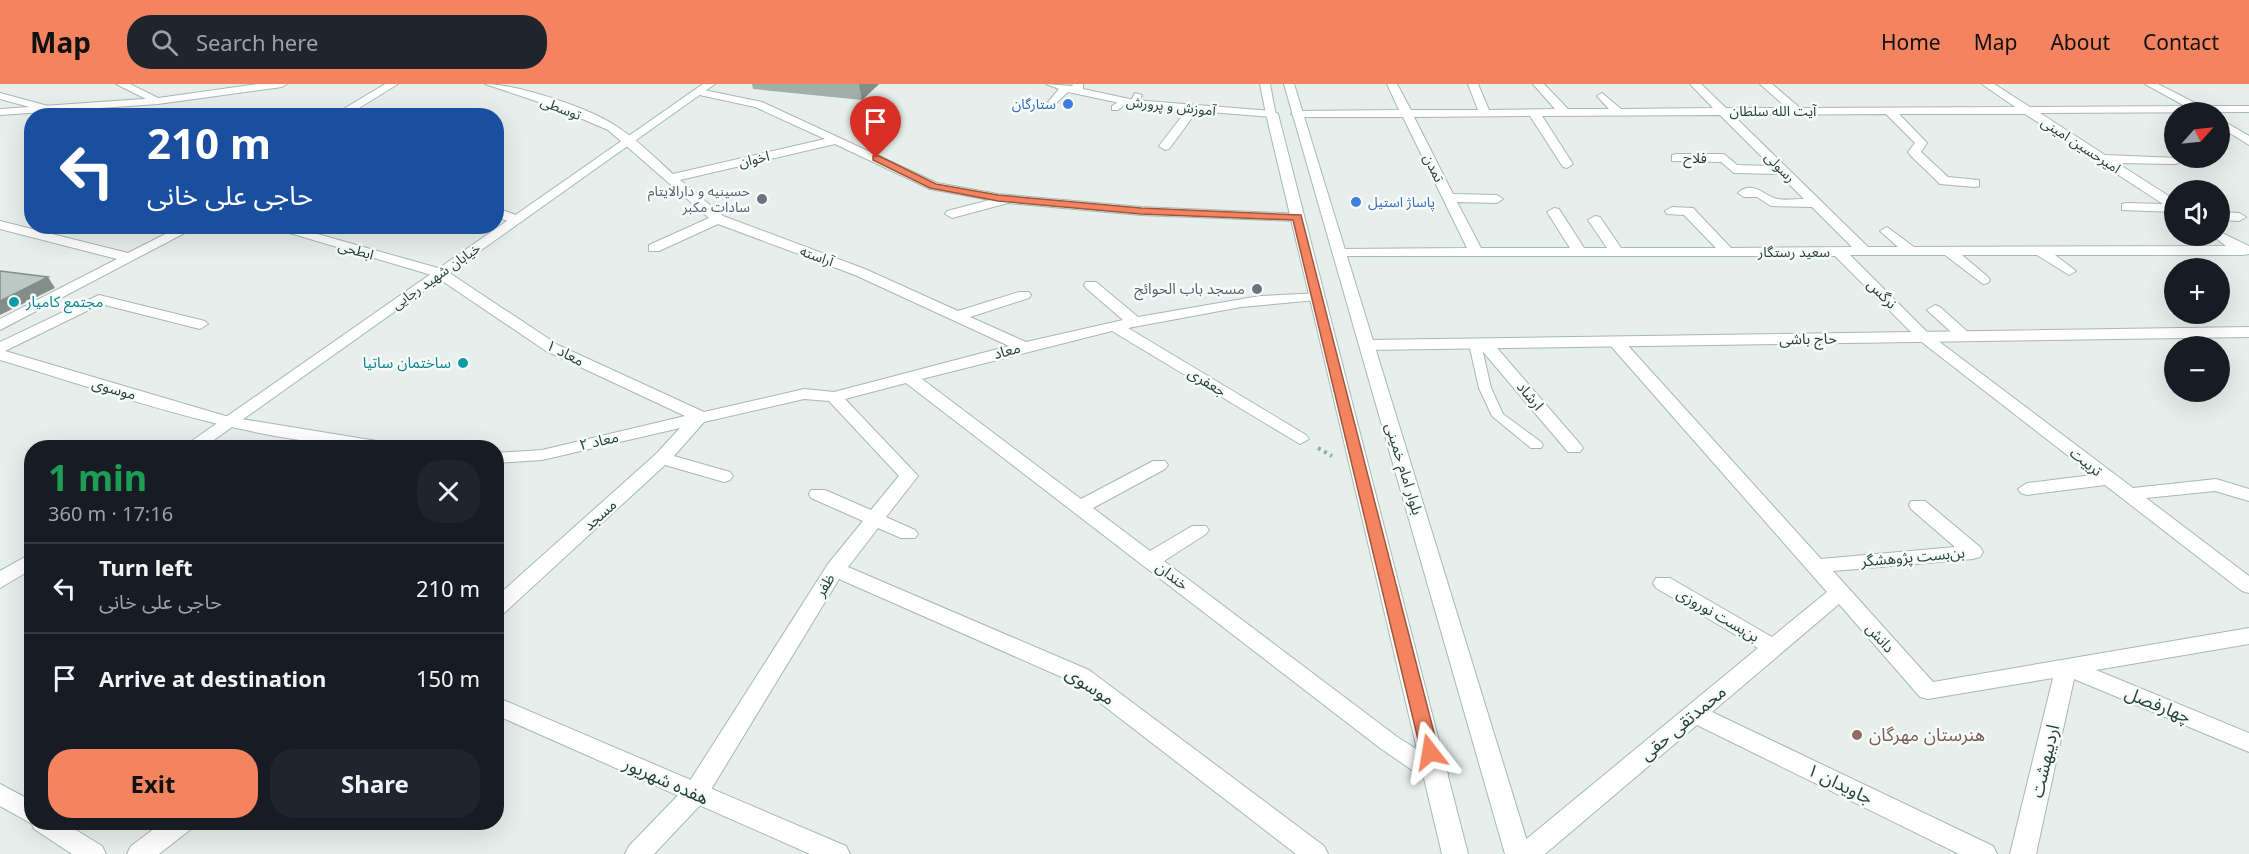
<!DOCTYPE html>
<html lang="en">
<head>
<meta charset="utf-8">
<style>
  :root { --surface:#171b24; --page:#20242c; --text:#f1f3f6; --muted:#9ea1a6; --line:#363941; --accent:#f4845f }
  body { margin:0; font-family:"Noto Sans","Noto Sans Arabic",sans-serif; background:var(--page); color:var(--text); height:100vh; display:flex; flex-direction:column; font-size:22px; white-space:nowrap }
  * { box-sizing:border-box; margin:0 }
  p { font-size:20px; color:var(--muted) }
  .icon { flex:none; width:33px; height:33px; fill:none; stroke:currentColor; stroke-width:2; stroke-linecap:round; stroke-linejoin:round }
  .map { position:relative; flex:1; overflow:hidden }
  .details { position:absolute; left:24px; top:356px; width:480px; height:390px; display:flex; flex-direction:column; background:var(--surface); border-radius:24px; box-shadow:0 6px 24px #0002 }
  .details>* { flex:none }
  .banner { position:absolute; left:24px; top:24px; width:480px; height:126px; border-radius:24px; box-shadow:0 6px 24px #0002; background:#1a4fa0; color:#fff; overflow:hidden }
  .needle { width:39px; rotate:63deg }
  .tools { position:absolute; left:2164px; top:18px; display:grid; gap:12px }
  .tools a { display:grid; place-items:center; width:66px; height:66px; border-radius:50%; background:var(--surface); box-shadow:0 6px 24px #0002; font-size:30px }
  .pin { position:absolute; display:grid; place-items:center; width:51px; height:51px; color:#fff; margin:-62px -26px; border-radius:50% 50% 50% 0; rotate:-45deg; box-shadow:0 0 6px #0007 }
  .pin .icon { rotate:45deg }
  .me { position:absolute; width:66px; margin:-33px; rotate:346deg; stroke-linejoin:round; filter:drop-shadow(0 0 4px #0008) }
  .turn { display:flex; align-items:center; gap:21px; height:126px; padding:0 24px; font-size:27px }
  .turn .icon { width:78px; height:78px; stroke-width:2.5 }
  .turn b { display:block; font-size:42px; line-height:51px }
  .round { display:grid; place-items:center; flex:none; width:63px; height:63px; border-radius:24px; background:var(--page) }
  .summary { display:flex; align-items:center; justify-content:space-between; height:102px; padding:0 24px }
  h1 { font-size:36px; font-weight:700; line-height:45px; color:#1e9e55 }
  .cta { display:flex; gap:12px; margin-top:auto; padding:12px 24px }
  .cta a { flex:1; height:69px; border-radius:24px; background:var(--accent); color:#111; font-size:24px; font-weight:700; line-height:69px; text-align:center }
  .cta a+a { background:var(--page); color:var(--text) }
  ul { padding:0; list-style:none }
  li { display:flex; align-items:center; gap:18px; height:90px; padding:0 24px; border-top:2px solid var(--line) }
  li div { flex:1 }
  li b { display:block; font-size:22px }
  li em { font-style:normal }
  header { display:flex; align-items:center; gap:36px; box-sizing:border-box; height:84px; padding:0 30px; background:var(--accent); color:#111 }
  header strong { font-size:28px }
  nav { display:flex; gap:33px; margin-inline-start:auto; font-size:21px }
  .search { width:420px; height:54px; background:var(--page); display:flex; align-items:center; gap:15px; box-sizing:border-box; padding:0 21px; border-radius:24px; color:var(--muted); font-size:22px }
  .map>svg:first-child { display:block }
</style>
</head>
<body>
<header>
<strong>Map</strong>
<div class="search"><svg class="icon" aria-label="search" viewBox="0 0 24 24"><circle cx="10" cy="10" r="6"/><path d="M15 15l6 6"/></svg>Search here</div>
<nav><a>Home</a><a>Map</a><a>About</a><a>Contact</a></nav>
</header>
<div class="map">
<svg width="2249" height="770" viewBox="0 0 2249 770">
  <rect width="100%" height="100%" fill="#e6efeb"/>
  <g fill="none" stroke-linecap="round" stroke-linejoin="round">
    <defs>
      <g id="service">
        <polygon points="1135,9 1142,11 1137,21 1134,21 1130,19"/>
        <polygon points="1121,16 1128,18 1118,26 1112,26 1112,22"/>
        <polygon points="1475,256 1481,260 1491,304 1503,330 1541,358 1543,361 1541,364 1531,364 1492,332 1479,304 1469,260"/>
      </g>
      <polygon id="pedestrian" points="1260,0 1270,0 1276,32 1266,30"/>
      <g id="minor">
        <polygon points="116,0 130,0 164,17 154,19"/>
        <polygon points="385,0 398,0 346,32 332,32"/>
        <path d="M485,0C517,0 589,24 616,42C637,55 655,74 673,90L825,55L755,23L695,10L694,8L699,5L762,18L937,99L998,110L1141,123L1303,130V136L1298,137L1141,131L1008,119L952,134L945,130L947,127L990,116L930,105L835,60L680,96L723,132L865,185L958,227L1019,208H1029L1031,211L1029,214L970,233L1026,258L1123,236L1086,204L1084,201L1086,198H1096L1138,233L1260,212L1322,209L1324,212L1317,216L1241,223L1128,244L1306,351L1309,355L1300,360L1112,247L922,295L1081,415L1153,377H1165L1168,381L1165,385L1093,424L1150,467L1192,442H1206L1209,446L1206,450L1164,477L1396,652L1444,683L1448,690L1444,697L1436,700L1428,697L1380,664L906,299L845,315L918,392L886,433L915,446L918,450L915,454H901L878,444L848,483L1089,586L1324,762L1328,770H1296L1073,598L839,495L704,717L654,770H625L629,762L686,703L828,480L863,437L811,414L809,410L811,406H825L871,426L899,392L829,317L804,315L704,338L674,372L730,388L733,392L730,396L724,398L665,381L503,530L496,532V513L656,370L680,344L542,376L496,379V369L542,366L685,332L546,267L435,192L266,142H289L445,186L558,261L704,328L804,305L834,308L1009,262L855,191L718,140L659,167H649V161L709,134L608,46L557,24Z"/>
        <polygon points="1046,0 1072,2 1073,0 1083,0 1083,5 1134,16 1272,27 1278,30 1272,33 1197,27 1169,65 1165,66 1159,62 1186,27 1134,22 1068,8 1054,21 1048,18 1059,5"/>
        <path d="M1387,0H1397L1411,26H1478L1468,0H1478L1489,26L1555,25L1533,0H1544L1568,25H1609L1597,12L1602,9L1621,25L1713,24L1690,0H1701L1726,24H1787L1760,0H1772L1800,24L2015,23L1982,0H1994L2030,23L2185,22L2145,0H2158L2201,22H2249V28L2040,29L2105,71L2179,74V79L2175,80L2117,79L2175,116V128L2122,126V120L2127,119L2163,120L2025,30H1899L1927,59L1921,68L1948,93L1979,96V102L1975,103L1940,100L1910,71L1908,68L1915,59L1886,30L1733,31L1868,163H1898L1880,147L1887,143L1914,163L2226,162L2213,152H2220V148L2249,162V170L2243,171H2055L2076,187L2069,191L2037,171H1962L1988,193L1990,196L1988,199L1983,200L1945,171H1850L1929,250L2133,404L2216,395L2249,405V417L2215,407L2146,414L2249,492V509L2242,507L2105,401L2027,411L2021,409L2018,405L2027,399L2093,391L1919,256L1835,172H1334V166L1339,165L1467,164L1403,33H1297L1291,30L1297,27L1399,26ZM1720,31L1771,82L1737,81L1724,70H1676L1672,71V77L1721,78L1734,89L1779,90L1804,115C1795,115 1781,117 1774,114C1762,109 1751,97 1738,109L1744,113H1757L1771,122L1812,123L1852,163L1731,164L1693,124L1672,123L1665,127L1667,130L1684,131L1716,164H1621L1600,133L1595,132L1588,136L1607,164H1584L1559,125L1554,124L1547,128L1570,164H1481L1457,118L1497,119L1503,115L1497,111L1453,110L1414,33L1530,32L1563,83L1567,84L1573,80L1542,32Z"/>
        <polygon points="0,9 52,23 58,32 47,32 44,27 0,15"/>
        <polygon points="2220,35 2249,52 2249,61 2220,43"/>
        <polygon points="496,124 522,133 524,136 517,140 496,133"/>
        <polygon points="2220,128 2239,129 2246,133 2239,137 2220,136"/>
        <polygon points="0,137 128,169 181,142 198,142 0,246 0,235 117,175 0,145"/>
        <path d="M99,211L205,237L208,240L200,245L101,220L5,267L229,333L383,358L392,363C257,363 128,314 0,276V258Z"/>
        <polygon points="1935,221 1940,223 1969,249 1972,252 1969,255 1959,255 1930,229 1927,226"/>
        <polygon points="1616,253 1622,255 1821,475 1955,463 1911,425 1909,421 1911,417 1925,417 1980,463 1983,468 1980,473 1973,475 1833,487 1933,598 2249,544 2249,560 2096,586 2249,649 2249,668 2074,595 2036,770 2010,770 2053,594 1928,615 1920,613 1839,520 1712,628 1993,762 1997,770 1959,770 1697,641 1545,770 1514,770 1518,762 1758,564 1656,504 1653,499 1656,494 1670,494 1772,553 1827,508 1610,261 1608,258"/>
        <polygon points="1485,255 1491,257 1580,360 1583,364 1580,368 1568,368 1479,263 1477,260 1479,257"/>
        <polygon points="0,700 32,717 32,738 63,738 102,762 106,770 72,770 34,745 32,740 0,722"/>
        <polygon points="163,738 194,738 191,745 159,770 127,770 131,762"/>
      </g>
      <g id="tertiary">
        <polygon points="258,0 287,0 282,3 158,20 0,31 0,25 158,14"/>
        <polygon points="2249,243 2249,253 1367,266 1359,261 1367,256"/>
        <polygon points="496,613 846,762 850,770 810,770 496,631"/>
      </g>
      <g id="secondary">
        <polygon points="703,0 715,0 204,363 183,363"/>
        <polygon points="1284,0 1294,0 1531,770 1505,770"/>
        <polygon points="1272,27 1278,30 1468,770 1442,770 1266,30"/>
        <polygon points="32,469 32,485 0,504 0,487"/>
      </g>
    </defs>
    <use href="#service" stroke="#a8b8b2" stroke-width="2"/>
    <use href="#pedestrian" stroke="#a8b8b2" stroke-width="2"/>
    <use href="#minor" stroke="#a8b8b2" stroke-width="2"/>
    <use href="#tertiary" stroke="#a8b8b2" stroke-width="2"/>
    <use href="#secondary" stroke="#a4bbb3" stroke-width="2"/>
    <polyline stroke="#86b3a5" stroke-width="4" stroke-dasharray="3 4" stroke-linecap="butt" points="1318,364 1332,372"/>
    <use href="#service" fill="#fff" fill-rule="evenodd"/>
    <use href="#pedestrian" fill="#fff" fill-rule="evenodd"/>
    <use href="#minor" fill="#fff" fill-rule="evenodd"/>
    <use href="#tertiary" fill="#fff" fill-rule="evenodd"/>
    <use href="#secondary" fill="#fff" fill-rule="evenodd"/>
  </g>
  <polygon fill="#a1aea9" points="752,0 879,0 862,16 753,5"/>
  <g fill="#838d89">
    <polygon points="859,0 879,0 862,16"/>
    <polygon points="48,193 55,204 0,231 0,217"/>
  </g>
  <polygon fill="#bbcac4" stroke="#838d89" stroke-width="1.5" points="0,187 48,193 0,217"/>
  <polygon fill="#f4845f" stroke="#9f563e" stroke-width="1.5" points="873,72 879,72 936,100 998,111 1141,124 1301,131 1439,668 1437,673 1424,673 1421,668 1293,136 1141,130 998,117 930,104 873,76"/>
  <g fill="#3f7fe0" stroke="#f7fbf9" stroke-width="2">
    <circle cx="1068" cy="20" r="6"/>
    <circle cx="1356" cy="118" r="6"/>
  </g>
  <g fill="#6b7280" stroke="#f7fbf9" stroke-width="2">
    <circle cx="762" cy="115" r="6"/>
    <circle cx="1257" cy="205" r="6"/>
  </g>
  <g fill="#0f9aa8" stroke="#f7fbf9" stroke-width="2">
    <circle cx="14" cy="218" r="6"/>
    <circle cx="463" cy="279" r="6"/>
  </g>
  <circle fill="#8d6e63" stroke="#f7fbf9" stroke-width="2" cx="1857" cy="651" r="6"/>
  <g text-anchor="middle" stroke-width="5" stroke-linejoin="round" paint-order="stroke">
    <g font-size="14" fill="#366cbe" stroke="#f7fbf9" text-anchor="end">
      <text x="1056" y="25">ستارگان</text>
      <text x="1368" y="123" text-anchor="start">پاساژ استیل</text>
    </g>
    <g font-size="14" fill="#24423a" stroke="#f7fbf9">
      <text transform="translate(1171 22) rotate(6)" y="5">آموزش و پرورش</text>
      <text transform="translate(561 24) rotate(21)" y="5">توسطی</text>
      <text x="1773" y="32">آیت الله سلطان</text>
      <text transform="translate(2081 61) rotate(33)" y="5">امیرحسین امینی</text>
      <text x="1695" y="79">فلاح</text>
      <text transform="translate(754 75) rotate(-13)" y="5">اخوان</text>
      <text transform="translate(1780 83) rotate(45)" y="5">رسولی</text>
      <text transform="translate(1434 84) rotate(64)" y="5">تمدن</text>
      <text transform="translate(356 166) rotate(16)" y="5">ابطحی</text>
      <text x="1794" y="173">سعید رستگار</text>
      <text transform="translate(817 172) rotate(20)" y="5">آراسته</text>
      <text transform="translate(436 192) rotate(-35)" y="5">خیابان شهید رجایی</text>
    </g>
    <g font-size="14" fill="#5b616d" stroke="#f7fbf9" text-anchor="end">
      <text x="750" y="112">حسینیه و دارالایتام<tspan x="750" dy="16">سادات مکبر</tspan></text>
    </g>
    <g font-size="15" fill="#5b616d" stroke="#f7fbf9" text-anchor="end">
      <text x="1245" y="210">مسجد باب الحوائج</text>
    </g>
    <g font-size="15" fill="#24423a" stroke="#f7fbf9">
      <text transform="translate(1882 210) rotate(45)" y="5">نرگس</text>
      <text transform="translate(1808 255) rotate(-1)" y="5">حاج باشی</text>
      <text transform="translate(1007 267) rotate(-15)" y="5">معاد</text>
      <text transform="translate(565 269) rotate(27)" y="5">معاد ۱</text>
      <text transform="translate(1207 298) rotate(31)" y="5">جعفری</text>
      <text transform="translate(114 305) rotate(16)" y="5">موسوی</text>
      <text transform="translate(1530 312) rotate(50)" y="5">ارشاد</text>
      <text transform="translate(599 357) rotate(-13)" y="5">معاد ۲</text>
      <text transform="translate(2086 378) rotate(38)" y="5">تربیت</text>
      <text transform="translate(1404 385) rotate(73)" y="5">بلوار امام خمینی</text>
      <text transform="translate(600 431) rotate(-42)" y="5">مسجد</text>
      <text transform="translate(1913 473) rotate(-5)" y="5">بن‌بست پژوهشگر</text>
      <text transform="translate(1172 492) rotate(37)" y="5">خندان</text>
      <text transform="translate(825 501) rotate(-58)" y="5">ظفر</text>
      <text transform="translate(1718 531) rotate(30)" y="5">بن‌بست نوروزی</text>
      <text transform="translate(1880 554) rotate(48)" y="5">دانش</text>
    </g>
    <g font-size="15" fill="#0d838f" stroke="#f7fbf9" text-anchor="start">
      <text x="26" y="223">مجتمع کامیار</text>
      <text x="451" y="284" text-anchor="end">ساختمان ساتیا</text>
    </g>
    <g font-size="18" fill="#24423a" stroke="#f7fbf9">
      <text transform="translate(1090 602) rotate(33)" y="6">موسوی</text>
      <text transform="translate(2158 621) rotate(22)" y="6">چهارفصل</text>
      <text transform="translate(1683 639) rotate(-40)" y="6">محمدتقی حقی</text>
      <text transform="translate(2045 677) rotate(-77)" y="6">اردیبهشت</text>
      <text transform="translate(666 697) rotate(24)" y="6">هفده شهریور</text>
      <text transform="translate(1840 700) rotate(26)" y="6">جاویدان ۱</text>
    </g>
    <g font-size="18" fill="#785e54" stroke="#f7fbf9" text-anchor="start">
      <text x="1869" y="657">هنرستان مهرگان</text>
    </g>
  </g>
</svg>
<div class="tools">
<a><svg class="needle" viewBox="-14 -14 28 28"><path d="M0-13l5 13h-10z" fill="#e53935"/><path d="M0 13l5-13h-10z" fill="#9ea1a6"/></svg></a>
<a><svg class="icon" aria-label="sound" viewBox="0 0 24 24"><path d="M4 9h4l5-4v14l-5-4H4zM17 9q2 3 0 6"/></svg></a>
<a>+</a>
<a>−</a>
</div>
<div class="pin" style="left:876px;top:74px;background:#d93025"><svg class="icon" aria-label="arrive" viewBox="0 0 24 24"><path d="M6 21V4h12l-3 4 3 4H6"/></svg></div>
<svg class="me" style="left:1430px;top:668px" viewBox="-20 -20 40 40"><path d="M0-17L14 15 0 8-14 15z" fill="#f4845f" stroke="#fff" stroke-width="4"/></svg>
<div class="banner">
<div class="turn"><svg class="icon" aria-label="left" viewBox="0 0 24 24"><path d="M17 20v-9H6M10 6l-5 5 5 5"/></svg><div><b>210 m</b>حاجی علی خانی</div></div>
</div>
<section class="details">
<div class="summary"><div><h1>1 min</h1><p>360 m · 17:16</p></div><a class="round"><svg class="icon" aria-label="close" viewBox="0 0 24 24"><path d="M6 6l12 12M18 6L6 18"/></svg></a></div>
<ul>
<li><svg class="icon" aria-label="left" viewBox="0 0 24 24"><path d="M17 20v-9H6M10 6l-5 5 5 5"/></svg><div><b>Turn left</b><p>حاجی علی خانی</p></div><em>210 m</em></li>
<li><svg class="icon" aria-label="arrive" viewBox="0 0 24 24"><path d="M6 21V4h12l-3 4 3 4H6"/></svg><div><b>Arrive at destination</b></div><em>150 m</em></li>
</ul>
<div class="cta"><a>Exit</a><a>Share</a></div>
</section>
</div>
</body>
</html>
